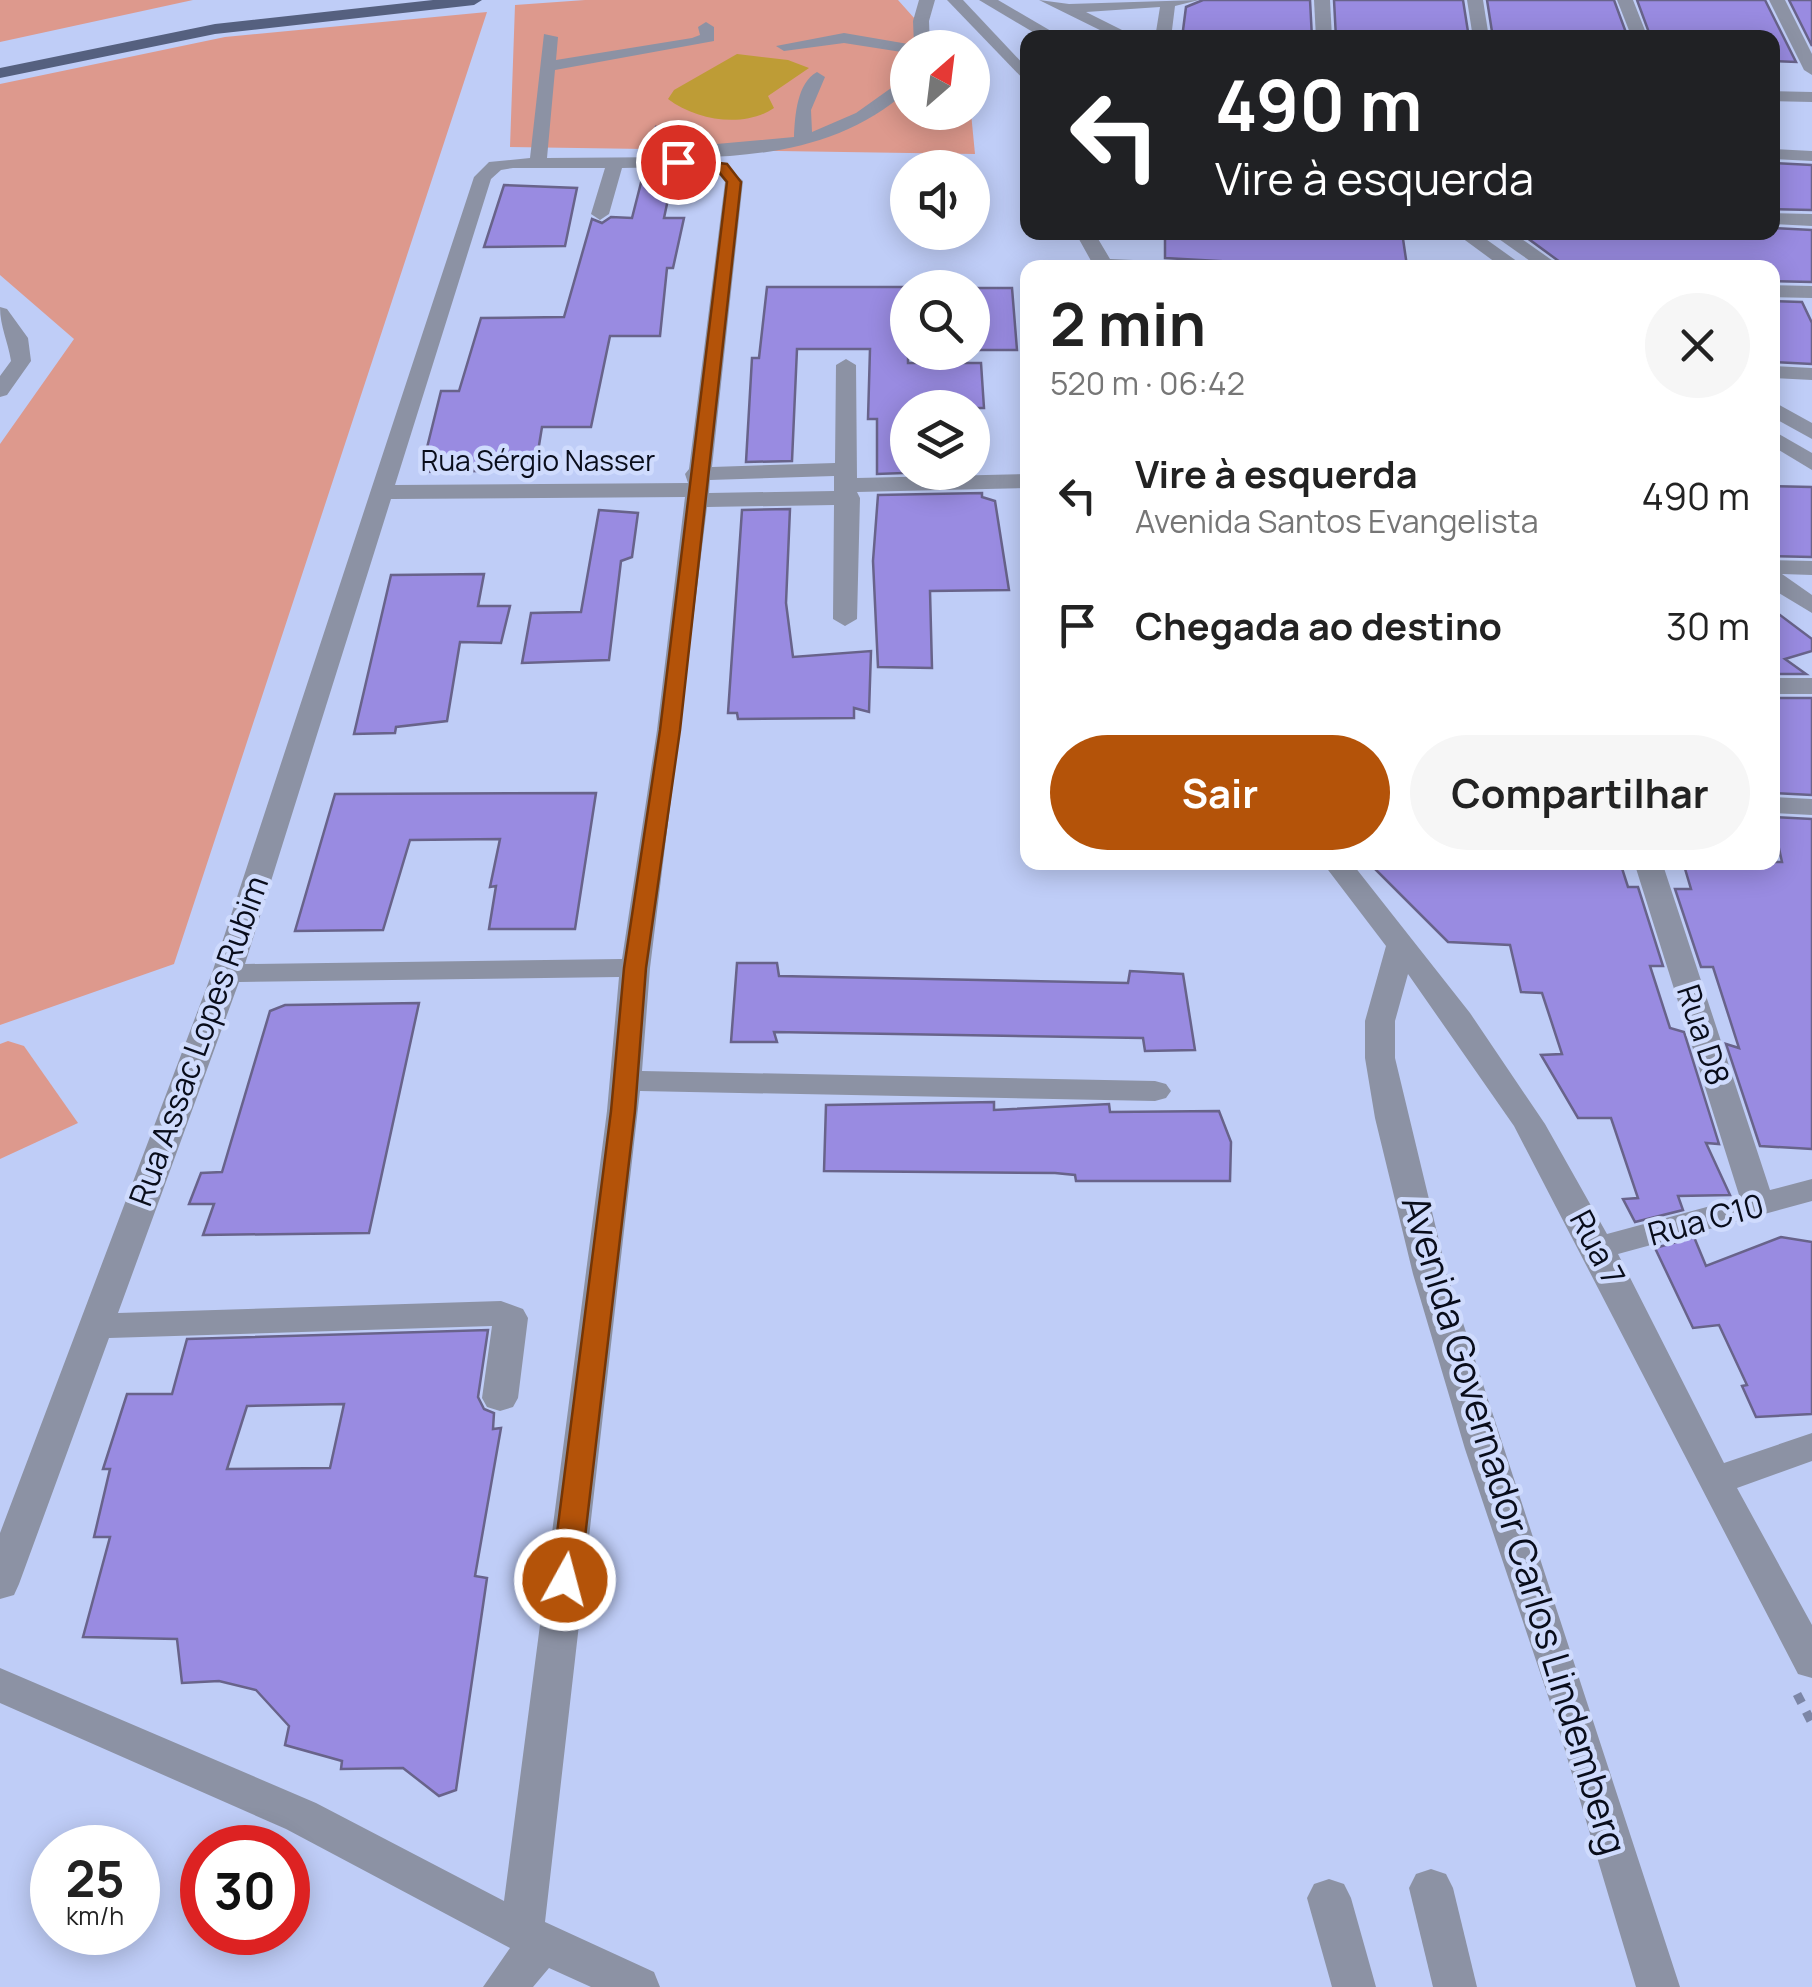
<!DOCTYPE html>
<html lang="pt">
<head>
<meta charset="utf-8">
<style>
  :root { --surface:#fff; --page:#f6f6f6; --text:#222; --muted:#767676; --accent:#b45309 }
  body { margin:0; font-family:Manrope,sans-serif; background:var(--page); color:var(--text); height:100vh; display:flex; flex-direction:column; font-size:38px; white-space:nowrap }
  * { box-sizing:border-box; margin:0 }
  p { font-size:32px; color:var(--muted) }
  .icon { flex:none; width:55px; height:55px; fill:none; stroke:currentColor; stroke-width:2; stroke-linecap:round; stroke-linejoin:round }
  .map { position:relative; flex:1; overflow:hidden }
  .side { position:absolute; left:1020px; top:260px; width:760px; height:610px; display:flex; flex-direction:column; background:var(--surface); border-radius:20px; box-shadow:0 5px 25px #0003 }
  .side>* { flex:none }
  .hud { position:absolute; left:1020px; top:30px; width:760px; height:210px; border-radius:20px; box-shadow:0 5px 25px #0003; background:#202124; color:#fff; overflow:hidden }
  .needle { width:65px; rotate:28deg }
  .tools { position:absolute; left:890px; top:30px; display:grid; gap:20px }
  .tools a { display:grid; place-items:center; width:100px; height:100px; border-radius:50%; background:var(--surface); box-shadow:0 5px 25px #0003; font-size:50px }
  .speed { position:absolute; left:30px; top:1825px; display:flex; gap:20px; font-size:50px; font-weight:700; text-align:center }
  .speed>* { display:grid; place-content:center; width:130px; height:130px; border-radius:50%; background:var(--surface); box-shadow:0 5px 25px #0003; line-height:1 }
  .speed small { font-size:25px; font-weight:400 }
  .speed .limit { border:15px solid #d22; background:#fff; color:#111 }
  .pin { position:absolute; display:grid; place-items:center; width:85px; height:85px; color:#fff; margin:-42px; border:5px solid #fff; border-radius:50%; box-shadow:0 2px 10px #0007 }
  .me { position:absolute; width:110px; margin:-55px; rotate:7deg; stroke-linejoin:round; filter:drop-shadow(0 0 8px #0008) }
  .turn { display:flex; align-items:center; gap:35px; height:210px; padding:0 30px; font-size:45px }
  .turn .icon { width:130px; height:130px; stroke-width:2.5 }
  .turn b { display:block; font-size:70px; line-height:85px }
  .round { display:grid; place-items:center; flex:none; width:105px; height:105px; border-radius:52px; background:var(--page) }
  .summary { display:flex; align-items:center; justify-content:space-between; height:170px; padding:0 30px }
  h1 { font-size:60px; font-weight:700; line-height:75px }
  .cta { display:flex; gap:20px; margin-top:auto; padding:20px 30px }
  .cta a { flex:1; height:115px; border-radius:60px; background:var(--accent); color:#fff; font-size:40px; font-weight:700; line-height:115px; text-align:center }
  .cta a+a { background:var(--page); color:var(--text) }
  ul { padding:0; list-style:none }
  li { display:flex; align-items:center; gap:30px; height:130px; padding:0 30px }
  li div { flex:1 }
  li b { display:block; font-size:38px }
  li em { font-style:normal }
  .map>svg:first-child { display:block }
</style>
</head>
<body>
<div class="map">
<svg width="1812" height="1987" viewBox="0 0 1812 1987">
  <rect width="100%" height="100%" fill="#bfcdf7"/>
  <g fill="#dd998d">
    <polygon points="0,0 193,0 0,42"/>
    <polygon points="585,0 898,0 940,47 908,48 908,112 971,113 975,154 510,147 515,5"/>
    <polygon points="487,12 174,964 0,1025 0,444 74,339 0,275 0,84 225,37"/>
    <polygon points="8,1041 24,1046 78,1123 0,1159 0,1044"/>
  </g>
  <path fill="#be9c36" d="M737,54L788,60L809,68L768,96L774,108C745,128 697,121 668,99L674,90Z"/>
  <g fill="#998be1" stroke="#68638a" stroke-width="2.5" fill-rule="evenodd">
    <polygon points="1203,0 1310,0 1312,38 1182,38 1186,7"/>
    <polygon points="1334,0 1463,0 1469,38 1336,38"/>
    <polygon points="1487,0 1614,0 1628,38 1493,38"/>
    <polygon points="1637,0 1765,0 1796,62 1772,61 1772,38 1651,38"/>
    <polygon points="1789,0 1812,0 1812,46"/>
    <polygon points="656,127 681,133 677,153 649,153"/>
    <polygon points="1772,163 1812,165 1812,210 1772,209"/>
    <polygon points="644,171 674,171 664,218 684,218 673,268 667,268 660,336 610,336 591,427 542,427 535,470 421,472 441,391 459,391 481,318 564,317 592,219 602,223 611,217 632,218"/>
    <polygon points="504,185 577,188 565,246 484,247"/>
    <polygon points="1772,228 1812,230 1812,282 1772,281 1772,268 1593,268 1592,263 1560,262 1519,232 1772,232"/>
    <polygon points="1165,232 1402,232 1407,266 1307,266 1165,258"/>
    <polygon points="767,287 908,287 908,363 981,363 984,408 908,408 908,472 932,472 877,474 877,419 868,419 870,349 797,349 792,461 746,462 752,358 759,358"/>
    <polygon points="972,288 1012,288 1017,350 972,350"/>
    <polygon points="1772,301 1802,302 1812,323 1812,364 1772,362"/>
    <polygon points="1772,486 1812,487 1812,557 1772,556"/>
    <polygon points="982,493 982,497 995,501 1009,590 930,591 932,668 878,667 873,561 878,495"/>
    <polygon points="790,509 786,603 793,657 871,651 869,712 854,708 854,718 738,719 737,713 728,713 742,510"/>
    <polygon points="599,510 638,513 632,557 621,561 609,660 522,663 531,613 581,612"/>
    <polygon points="484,574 478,606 510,606 501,643 460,642 447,721 396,727 395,733 354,734 391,575"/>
    <polygon points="1772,609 1812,639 1812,651 1785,659 1806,674 1772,674"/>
    <polygon points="1772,698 1812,698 1812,795 1772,793"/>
    <polygon points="596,793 575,929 489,929 496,886 490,887 500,839 410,840 383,930 295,931 335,794"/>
    <polygon points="1772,817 1812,819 1812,1149 1760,1146 1726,1044 1739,1048 1713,967 1701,967 1675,889 1691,889 1683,862 1782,862"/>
    <polygon points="1368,862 1620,862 1628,887 1638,887 1663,966 1650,966 1670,1028 1684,1032 1719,1144 1706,1143 1730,1195 1678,1196 1683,1210 1635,1222 1623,1199 1638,1198 1611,1118 1578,1118 1541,1055 1562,1054 1542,993 1521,992 1510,945 1448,942"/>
    <polygon points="737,963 777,963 779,976 1128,983 1130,971 1183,974 1195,1050 1145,1051 1143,1038 774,1032 777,1042 731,1042"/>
    <polygon points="419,1003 369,1233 203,1235 214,1204 189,1204 201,1173 222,1172 270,1011 285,1005"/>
    <polygon points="994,1102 994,1110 1109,1104 1110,1112 1219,1111 1231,1142 1230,1181 1076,1181 1075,1175 1055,1173 824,1171 826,1105"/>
    <polygon points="1694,1237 1706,1266 1781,1237 1812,1242 1812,1414 1756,1417 1742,1386 1747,1385 1719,1325 1693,1328 1655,1248"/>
    <path d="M488,1330L478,1397L484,1409L494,1413L493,1429L501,1428L475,1576L487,1578L456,1790L439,1796L403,1768L341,1769L342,1761L285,1745L289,1726L256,1690L219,1681L182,1683L177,1639L83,1637L110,1537H94L110,1469H103L127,1394H172L187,1339ZM344,1404L330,1468L227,1469L247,1406Z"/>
  </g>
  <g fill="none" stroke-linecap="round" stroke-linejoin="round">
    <polyline stroke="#7c86a6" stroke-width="9" stroke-dasharray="10 10" stroke-linecap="butt" points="1797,1694 1812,1723"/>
    <g fill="#8c92a4" fill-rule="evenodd">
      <polygon points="919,0 935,0 929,21 930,48 908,48 908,53 844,43 784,51 776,46 844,33 914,45 913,21"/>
      <polygon points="947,0 963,0 1028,69 1028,84"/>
      <polygon points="979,0 998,0 1063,38 1043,38"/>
      <polygon points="1039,0 1069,4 1199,0 1175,6 1171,38 1155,38 1160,7 1086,12 1138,38 1116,38"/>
      <polygon points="1314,0 1330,0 1332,38 1316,38"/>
      <polygon points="1467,0 1483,0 1489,38 1473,38"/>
      <polygon points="1617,0 1633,0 1648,38 1632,38"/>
      <polygon points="1769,0 1785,0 1812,54 1812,75 1804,70"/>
      <path d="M706,22L714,27V41L555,70L547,158L678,157L722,162L743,181L712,467L835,463L836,365L846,359L856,365L857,478L1028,474V488L857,492L860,498L857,619L845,626L833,619L834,505L707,507L650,968L642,1071L1155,1081L1166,1084L1171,1091L1166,1098L1155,1101L640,1091L545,1922L654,1972L660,1987H591L549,1968L533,1987H483L510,1948L286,1829L0,1703V1668L316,1803L504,1901L607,1111L619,977L239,982L118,1313L501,1301L523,1309L528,1318L518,1398L513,1407L500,1411L487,1407L482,1398L492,1326L109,1338L19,1584L14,1595L0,1599V1533L212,973L474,177L489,162L530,158L544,34L558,37L556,60L692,38L700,35L698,27ZM678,167L717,172L725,182L689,469L685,474L688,483L395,485L491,179L501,170L513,168H605L591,214L600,220L609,214L622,168ZM834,476V491L709,493L710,480ZM685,497L657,730L622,959L245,964L391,499Z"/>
      <path d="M817,72L825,77L811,110L812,132L856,113L908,76V90C857,136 796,151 730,156C716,156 696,160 685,151L694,146L794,137C795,115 797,83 817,72Z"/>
      <polygon points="1772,91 1812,92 1812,102 1772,101"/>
      <polygon points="1772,149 1812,151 1812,161 1772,159"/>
      <polygon points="1772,213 1812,214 1812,226 1772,224"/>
      <polygon points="1075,232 1094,232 1110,259 1180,262 1189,268 1095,268"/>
      <polygon points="1454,232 1476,232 1525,267 1503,268"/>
      <polygon points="1489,232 1512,232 1563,268 1540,268"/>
      <polygon points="1772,285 1812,286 1812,298 1772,297"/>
      <path d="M0,307L7,309L28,338L31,361L7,395L0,397V376L11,361C8,341 0,327 0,307Z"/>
      <polygon points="1772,366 1812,368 1812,380 1772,378"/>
      <polygon points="1772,401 1812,423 1812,439 1772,417"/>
      <polygon points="1772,430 1812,453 1812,470 1772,446"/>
      <polygon points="1772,560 1812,561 1812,575 1782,574 1812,595 1812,613 1772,589"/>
      <rect x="1772" y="678" width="40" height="16"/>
      <polygon points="1772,797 1812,799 1812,815 1772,813"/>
      <polygon points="1322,862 1351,862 1470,1013 1545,1124 1607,1234 1740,1198 1634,862 1662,862 1770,1190 1812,1179 1812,1201 1618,1254 1724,1463 1812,1433 1812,1461 1737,1488 1812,1625 1812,1678 1798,1674 1514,1126 1408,974 1395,1021 1395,1058 1447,1274 1680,1987 1636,1987 1554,1714 1465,1449 1413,1274 1375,1118 1365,1058 1365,1021 1386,946"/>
      <polygon points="1431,1869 1446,1874 1453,1888 1477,1987 1433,1987 1409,1888 1416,1874"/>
      <polygon points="1329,1879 1344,1884 1351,1898 1376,1987 1332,1987 1307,1898 1314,1884"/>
    </g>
    <polygon fill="#55607f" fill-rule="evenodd" points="433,0 482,0 474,5 215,34 0,78 0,68 215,24"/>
  </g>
  <polygon fill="#b45309" stroke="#753606" stroke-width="2.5" points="678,158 727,164 741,182 680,730 646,968 635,1111 580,1580 576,1588 555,1588 551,1580 611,1111 624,968 660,730 727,182 718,171 674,165"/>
  <g text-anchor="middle" stroke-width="9" stroke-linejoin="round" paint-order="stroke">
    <g font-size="28" fill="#090d1b" stroke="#cfdbfd">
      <text x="538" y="471">Rua Sérgio Nasser</text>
    </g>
    <g font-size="32" fill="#090d1b" stroke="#cfdbfd">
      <text transform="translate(1703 1035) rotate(72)" y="11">Rua D8</text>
      <text transform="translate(199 1041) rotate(-70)" y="11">Rua Assac Lopes Rubim</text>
      <text transform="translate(1706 1220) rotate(-15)" y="11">Rua C10</text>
      <text transform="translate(1597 1248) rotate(62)" y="11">Rua 7</text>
    </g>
    <g font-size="38" fill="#090d1b" stroke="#cfdbfd">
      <text transform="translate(1514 1525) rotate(73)" y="13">Avenida Governador Carlos Lindemberg</text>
    </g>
  </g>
</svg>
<div class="tools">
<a><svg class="needle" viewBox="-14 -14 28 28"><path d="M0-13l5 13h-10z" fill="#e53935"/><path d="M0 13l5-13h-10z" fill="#767676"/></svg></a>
<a><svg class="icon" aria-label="sound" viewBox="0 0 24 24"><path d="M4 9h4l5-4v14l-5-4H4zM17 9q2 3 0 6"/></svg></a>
<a><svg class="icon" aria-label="search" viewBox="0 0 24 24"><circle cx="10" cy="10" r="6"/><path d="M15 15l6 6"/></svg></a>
<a><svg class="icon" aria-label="layers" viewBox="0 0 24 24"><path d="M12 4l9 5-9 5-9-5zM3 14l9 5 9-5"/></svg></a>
</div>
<div class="speed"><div>25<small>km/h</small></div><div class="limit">30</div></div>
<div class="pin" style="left:678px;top:162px;background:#d93025"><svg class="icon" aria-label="arrive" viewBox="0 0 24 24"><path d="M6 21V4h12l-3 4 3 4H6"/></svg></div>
<svg class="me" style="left:565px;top:1580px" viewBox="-20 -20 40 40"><circle r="17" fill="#b45309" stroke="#fff" stroke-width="3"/><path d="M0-11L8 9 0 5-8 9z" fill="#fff"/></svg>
<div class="hud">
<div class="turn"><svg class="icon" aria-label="left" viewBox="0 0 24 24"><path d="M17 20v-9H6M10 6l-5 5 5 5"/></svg><div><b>490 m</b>Vire à esquerda</div></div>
</div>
<section class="side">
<div class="summary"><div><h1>2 min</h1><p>520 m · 06:42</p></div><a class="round"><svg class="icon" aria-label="close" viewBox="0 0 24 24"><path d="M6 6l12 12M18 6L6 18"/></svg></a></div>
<ul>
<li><svg class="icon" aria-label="left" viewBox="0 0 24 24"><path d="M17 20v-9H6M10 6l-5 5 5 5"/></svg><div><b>Vire à esquerda</b><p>Avenida Santos Evangelista</p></div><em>490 m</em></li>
<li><svg class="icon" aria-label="arrive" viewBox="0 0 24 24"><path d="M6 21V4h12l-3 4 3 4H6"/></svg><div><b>Chegada ao destino</b></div><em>30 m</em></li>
</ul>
<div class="cta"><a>Sair</a><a>Compartilhar</a></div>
</section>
</div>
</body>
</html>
